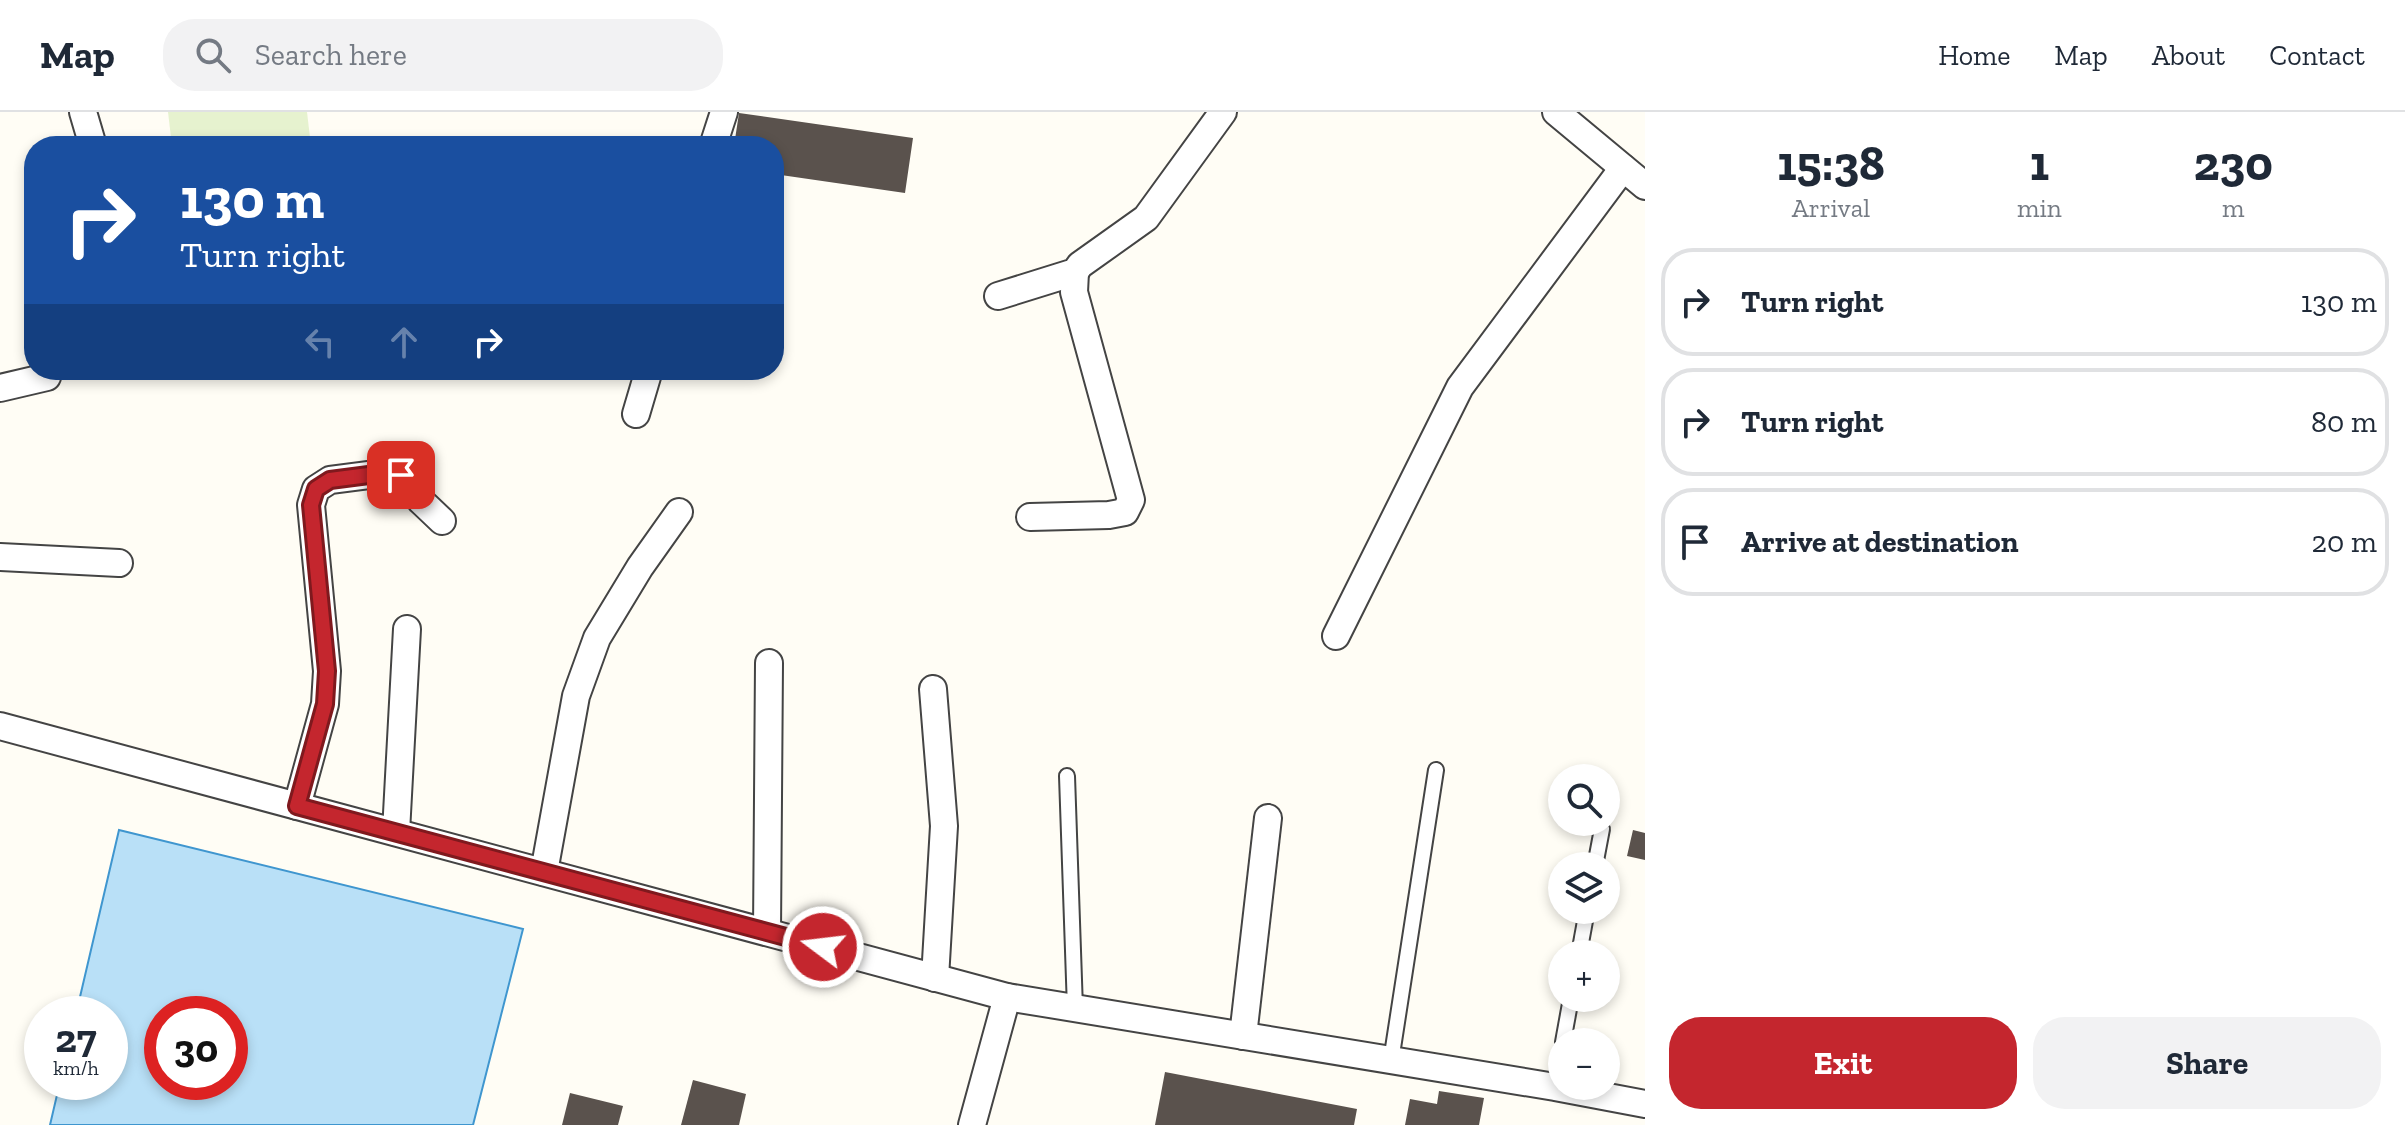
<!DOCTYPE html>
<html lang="en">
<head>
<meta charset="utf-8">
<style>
  :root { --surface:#fff; --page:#f2f2f3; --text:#1f2937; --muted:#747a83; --line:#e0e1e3; --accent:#c4262e }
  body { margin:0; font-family:"Zilla Slab",serif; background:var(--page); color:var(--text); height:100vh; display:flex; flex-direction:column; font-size:30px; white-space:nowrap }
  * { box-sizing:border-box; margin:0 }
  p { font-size:26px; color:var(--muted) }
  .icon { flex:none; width:44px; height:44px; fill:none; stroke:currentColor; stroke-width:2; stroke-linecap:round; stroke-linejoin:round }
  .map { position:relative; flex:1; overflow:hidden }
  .drawer { display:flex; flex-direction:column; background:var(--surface); width:760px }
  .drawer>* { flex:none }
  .hud { position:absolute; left:24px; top:24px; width:760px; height:244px; border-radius:32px; box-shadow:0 4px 12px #0003; background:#1a4fa0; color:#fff; overflow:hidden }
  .fabs { position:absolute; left:1548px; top:652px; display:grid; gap:16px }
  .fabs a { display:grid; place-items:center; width:72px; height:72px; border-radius:50%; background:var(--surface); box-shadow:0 4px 12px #0003; font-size:40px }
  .speed { position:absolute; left:24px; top:884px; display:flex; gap:16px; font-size:40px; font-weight:700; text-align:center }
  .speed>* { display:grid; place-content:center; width:104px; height:104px; border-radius:50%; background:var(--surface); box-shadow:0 4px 12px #0003; line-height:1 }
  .speed small { font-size:20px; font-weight:400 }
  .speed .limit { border:12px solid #d22; background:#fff; color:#111 }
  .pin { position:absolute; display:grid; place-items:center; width:68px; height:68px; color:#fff; margin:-34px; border-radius:16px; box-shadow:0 4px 12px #0006 }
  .me { position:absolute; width:88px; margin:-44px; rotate:285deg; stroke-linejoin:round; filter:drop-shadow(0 0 6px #0008) }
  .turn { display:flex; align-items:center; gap:28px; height:168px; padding:0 24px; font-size:36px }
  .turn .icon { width:104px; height:104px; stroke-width:2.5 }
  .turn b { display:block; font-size:56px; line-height:68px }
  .lanes { display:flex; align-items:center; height:76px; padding:0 24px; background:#0003; justify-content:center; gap:40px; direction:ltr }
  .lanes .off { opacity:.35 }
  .eta { display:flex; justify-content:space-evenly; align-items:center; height:136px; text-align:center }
  .eta b { font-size:48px; font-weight:800; line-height:56px }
  .primary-button { display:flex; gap:16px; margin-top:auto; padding:16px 24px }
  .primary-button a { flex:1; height:92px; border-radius:32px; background:var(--accent); color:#fff; font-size:32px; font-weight:800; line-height:92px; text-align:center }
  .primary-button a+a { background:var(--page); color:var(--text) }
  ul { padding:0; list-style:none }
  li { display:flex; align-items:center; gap:24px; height:108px; margin:0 16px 12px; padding:0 8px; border:4px solid var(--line); border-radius:32px }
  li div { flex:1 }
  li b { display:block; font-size:30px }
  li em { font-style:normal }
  header { display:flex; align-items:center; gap:48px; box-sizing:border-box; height:112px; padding:0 40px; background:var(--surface); border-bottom:2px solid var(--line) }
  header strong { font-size:38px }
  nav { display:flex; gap:44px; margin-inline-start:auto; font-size:28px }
  .search { width:560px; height:72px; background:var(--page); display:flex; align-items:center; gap:20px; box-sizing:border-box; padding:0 28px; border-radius:32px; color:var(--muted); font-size:30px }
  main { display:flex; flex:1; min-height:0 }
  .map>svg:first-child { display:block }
</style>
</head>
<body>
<header>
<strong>Map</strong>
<div class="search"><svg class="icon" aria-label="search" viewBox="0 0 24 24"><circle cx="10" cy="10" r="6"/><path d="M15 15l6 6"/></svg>Search here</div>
<nav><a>Home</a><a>Map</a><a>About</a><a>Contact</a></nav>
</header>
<main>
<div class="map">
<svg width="1645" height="1013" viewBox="0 0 1645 1013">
  <rect width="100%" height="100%" fill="#fffdf5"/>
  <polygon fill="#e6f2cf" points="168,0 307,0 311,34 172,34"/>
  <path fill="#b9e0f7" stroke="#3f96cf" stroke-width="2" fill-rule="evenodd" d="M119,718L523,817L473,1013H50L60,970H110V902H76ZM162,902H230V970H162Z"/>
  <g fill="#5a524d">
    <polygon points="739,1 913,26 905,81 774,62 774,34 734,34"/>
    <polygon points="1633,718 1645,721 1645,748 1627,744"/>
    <polygon points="1165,960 1357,997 1354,1013 1155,1013"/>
    <polygon points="693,968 746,982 739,1013 681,1013"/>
    <polygon points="1439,979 1484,986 1479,1013 1405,1013 1410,987 1437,992"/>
    <polygon points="570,981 623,994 618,1013 562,1013"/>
  </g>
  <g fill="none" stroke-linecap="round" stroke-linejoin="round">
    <defs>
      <g id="lane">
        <polyline points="1067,664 1075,897"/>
        <polyline points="1595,754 1602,717"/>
        <polyline points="1579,842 1587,798"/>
        <polyline points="1563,930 1571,886"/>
        <polyline points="1391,949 1436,658"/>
        <polyline points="1555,975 1562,937"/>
      </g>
      <g id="street">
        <polyline points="83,0 93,34"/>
        <polyline points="1556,0 1645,74"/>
        <polyline points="713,34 724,0"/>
        <polyline points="998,184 1075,160 1080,153 1146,106 1223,0"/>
        <polyline points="0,276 47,265"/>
        <polyline points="636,302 649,258"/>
        <polyline points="1030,405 1109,403 1125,400 1131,388 1074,180 1075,160"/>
        <polyline points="0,445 119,451"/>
        <polyline points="1336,524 1460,275 1623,56"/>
        <polyline points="933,577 944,714 935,866"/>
        <polyline points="0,614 1007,885 1555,975 1645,992"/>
        <polyline points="297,694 325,592 327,559 311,393 316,377 330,368 392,360 401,363 421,389 442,409"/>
        <polyline points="396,720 407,517"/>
        <polyline points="544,760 576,584 597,526 640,455 679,400"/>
        <polyline points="767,820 769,551"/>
        <polyline points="1243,924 1268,706"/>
        <polyline points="972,1013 1007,885"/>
      </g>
    </defs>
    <use href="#lane" stroke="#444" stroke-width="18"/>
    <use href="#street" stroke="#444" stroke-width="30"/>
    <use href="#lane" stroke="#fff" stroke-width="14"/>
    <use href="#street" stroke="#fff" stroke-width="26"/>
  </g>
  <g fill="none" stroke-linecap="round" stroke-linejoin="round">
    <defs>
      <polyline id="route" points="401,363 392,360 330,368 316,377 311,393 327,559 325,592 297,694 823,835"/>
    </defs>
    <use href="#route" stroke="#7f191e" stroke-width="20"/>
    <use href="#route" stroke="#c4262e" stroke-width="14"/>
  </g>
</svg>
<div class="fabs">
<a><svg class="icon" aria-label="search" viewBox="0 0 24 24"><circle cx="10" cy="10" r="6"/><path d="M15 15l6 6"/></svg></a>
<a><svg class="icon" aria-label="layers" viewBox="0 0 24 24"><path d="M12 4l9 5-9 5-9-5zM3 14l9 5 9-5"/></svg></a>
<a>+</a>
<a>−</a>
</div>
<div class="speed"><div>27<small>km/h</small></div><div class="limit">30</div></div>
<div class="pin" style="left:401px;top:363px;background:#d93025"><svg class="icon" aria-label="arrive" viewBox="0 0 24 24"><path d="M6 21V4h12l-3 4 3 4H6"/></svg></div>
<svg class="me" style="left:823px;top:835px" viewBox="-20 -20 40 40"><circle r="17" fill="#c4262e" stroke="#fff" stroke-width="3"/><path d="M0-11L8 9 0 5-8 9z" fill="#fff"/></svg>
<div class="hud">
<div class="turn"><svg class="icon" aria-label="right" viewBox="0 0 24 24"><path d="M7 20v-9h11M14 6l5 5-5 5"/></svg><div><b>130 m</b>Turn right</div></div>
<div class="lanes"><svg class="icon off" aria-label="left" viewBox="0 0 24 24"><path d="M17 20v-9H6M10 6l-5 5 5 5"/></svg><svg class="icon off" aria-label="ahead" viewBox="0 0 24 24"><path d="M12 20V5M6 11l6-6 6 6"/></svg><svg class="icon" aria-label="right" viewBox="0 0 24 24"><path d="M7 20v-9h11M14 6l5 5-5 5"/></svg></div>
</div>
</div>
<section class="drawer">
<div class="eta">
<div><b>15:38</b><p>Arrival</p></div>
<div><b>1</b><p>min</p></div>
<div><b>230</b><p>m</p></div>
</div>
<ul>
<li><svg class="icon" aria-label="right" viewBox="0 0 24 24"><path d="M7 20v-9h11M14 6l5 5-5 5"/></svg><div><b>Turn right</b></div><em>130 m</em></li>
<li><svg class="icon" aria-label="right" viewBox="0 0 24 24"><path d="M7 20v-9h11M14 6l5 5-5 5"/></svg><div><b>Turn right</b></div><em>80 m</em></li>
<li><svg class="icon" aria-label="arrive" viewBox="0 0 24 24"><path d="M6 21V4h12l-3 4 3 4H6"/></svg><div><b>Arrive at destination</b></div><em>20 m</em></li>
</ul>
<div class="primary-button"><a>Exit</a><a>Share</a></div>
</section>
</main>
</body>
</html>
